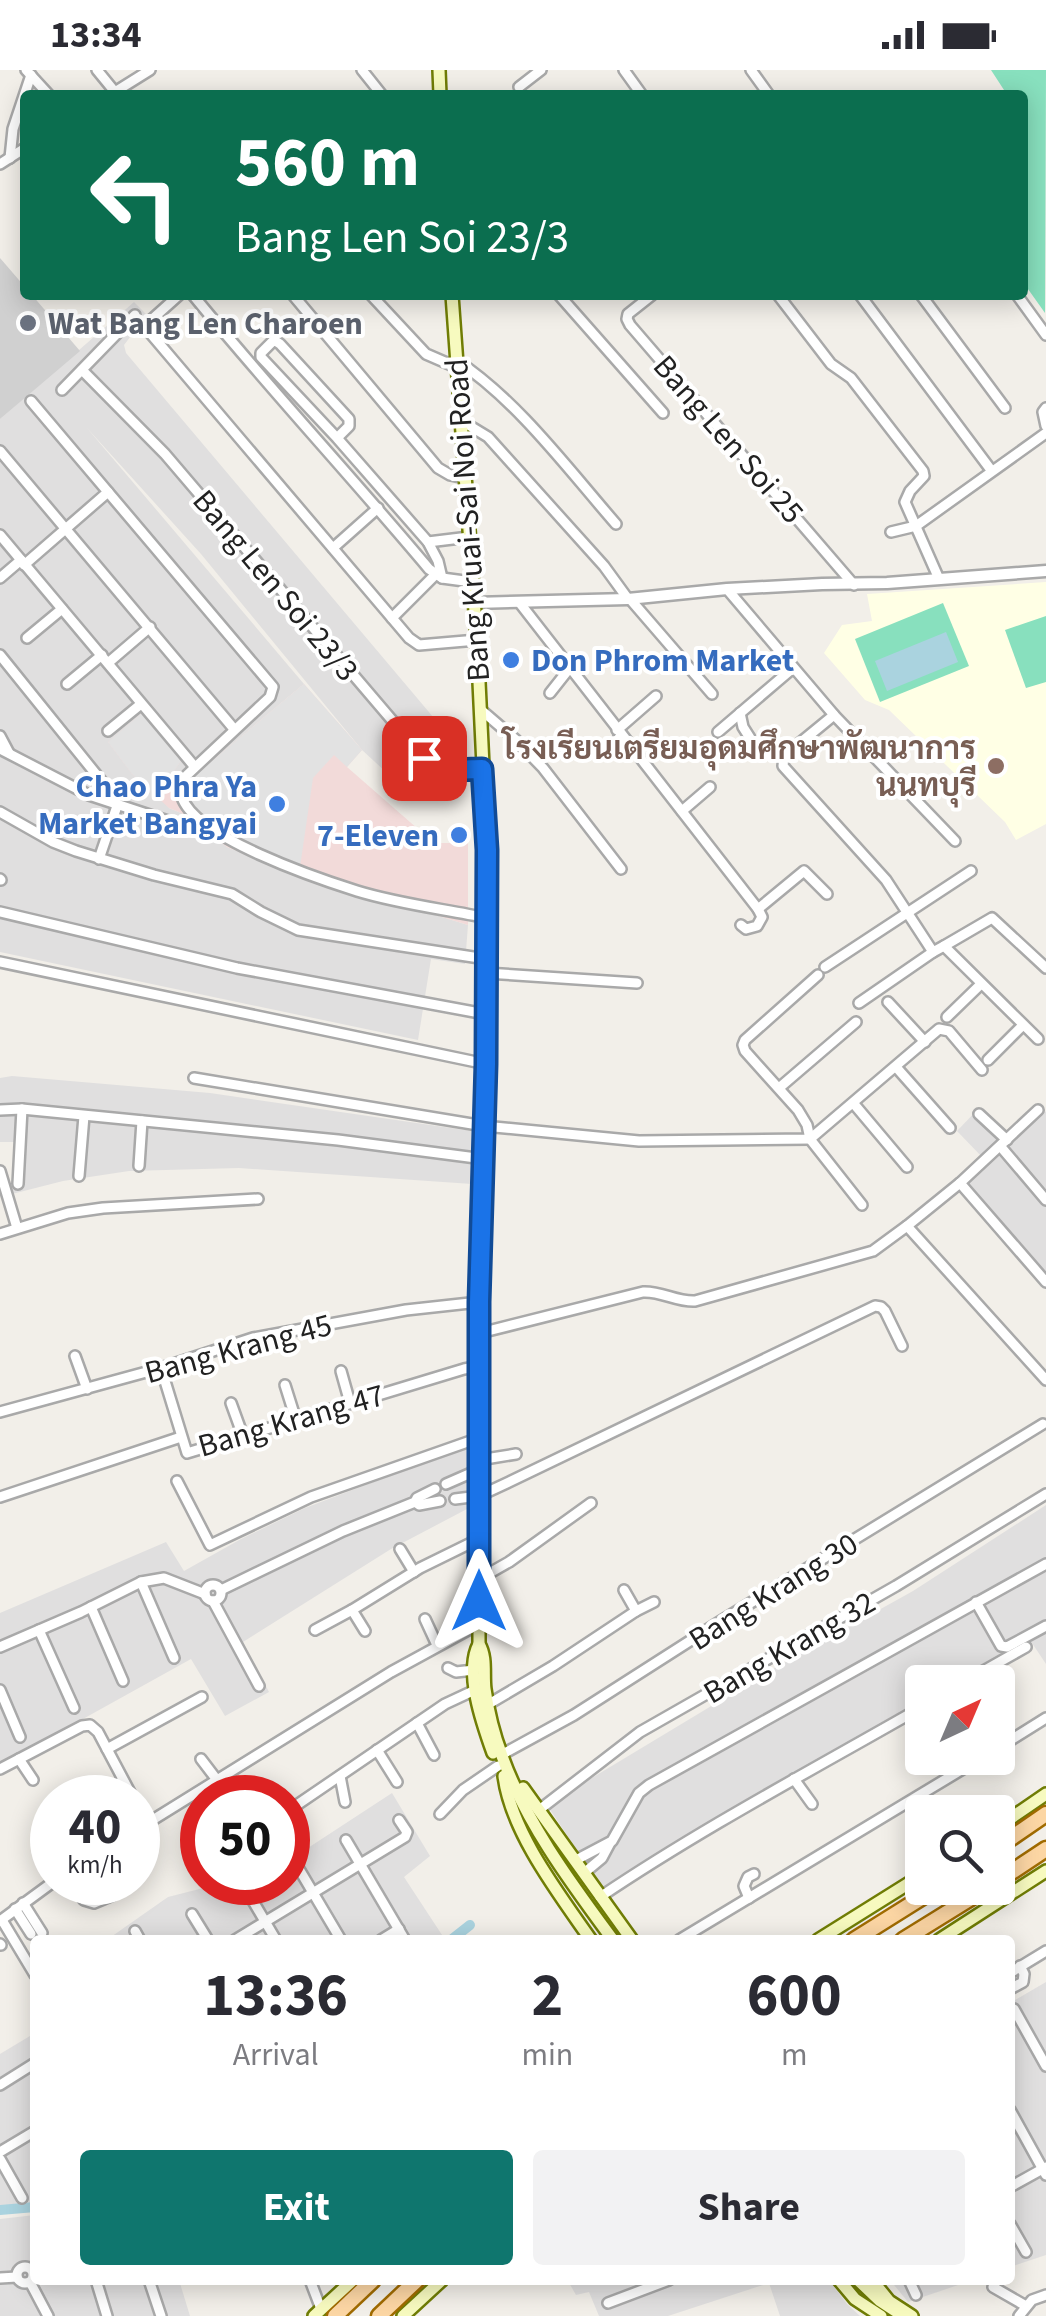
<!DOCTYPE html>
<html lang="en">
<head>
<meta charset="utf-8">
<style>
  :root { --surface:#fff; --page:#f2f2f3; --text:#2b2b33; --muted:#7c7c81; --accent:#0f766e }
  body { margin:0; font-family:"Source Sans 3",Sarabun,sans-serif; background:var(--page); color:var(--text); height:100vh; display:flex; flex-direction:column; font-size:38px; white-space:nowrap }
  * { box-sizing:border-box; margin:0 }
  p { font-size:32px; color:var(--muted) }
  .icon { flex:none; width:55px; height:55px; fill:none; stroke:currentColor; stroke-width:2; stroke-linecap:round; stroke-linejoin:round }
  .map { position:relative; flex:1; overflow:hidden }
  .drawer { position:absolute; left:30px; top:1865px; width:985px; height:350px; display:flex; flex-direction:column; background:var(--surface); border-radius:10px; box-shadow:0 5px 25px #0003 }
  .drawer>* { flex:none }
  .banner { position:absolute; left:20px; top:20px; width:1008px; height:210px; border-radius:10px; box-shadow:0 5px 25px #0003; background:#0b6e4f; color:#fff; overflow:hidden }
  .needle { width:65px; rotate:44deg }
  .buttons { position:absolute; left:905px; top:1595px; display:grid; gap:20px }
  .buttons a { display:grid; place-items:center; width:110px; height:110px; border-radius:10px; background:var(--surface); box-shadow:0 5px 25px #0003; font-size:50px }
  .speed { position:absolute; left:30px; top:1705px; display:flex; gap:20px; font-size:50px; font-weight:700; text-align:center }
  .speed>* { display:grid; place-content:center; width:130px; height:130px; border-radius:50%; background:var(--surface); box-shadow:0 5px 25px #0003; line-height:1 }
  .speed small { font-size:25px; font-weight:400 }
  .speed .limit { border:15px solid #d22; background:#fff; color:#111 }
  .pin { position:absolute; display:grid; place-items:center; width:85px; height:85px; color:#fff; margin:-42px; border-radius:20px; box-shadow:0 5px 15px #0006 }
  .me { position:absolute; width:110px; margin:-55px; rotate:0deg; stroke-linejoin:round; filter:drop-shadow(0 0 8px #0008) }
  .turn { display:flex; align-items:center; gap:35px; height:210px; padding:0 50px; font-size:45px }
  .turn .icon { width:130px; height:130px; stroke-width:2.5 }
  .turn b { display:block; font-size:70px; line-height:85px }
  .eta { display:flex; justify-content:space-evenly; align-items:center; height:170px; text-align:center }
  .eta b { font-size:60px; font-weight:700; line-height:70px }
  .cta { display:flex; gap:20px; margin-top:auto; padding:20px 50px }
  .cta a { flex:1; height:115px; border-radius:10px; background:var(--accent); color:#fff; font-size:40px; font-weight:700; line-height:115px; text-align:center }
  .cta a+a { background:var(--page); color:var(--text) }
  .status { display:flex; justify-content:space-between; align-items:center; height:70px; padding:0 50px; background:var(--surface); direction:ltr }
  .status svg { height:28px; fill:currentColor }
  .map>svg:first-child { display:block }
</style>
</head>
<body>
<div class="status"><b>13:34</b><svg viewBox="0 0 49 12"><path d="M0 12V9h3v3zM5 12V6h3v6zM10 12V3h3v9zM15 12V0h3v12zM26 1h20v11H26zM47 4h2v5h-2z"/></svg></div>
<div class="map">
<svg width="1046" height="2246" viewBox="0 0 1046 2246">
  <rect width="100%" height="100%" fill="#f2efe9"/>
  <g fill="#e0dfdf">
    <polygon points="134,232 147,245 124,275 126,283 439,654 420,671 433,685 460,683 464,707 435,706 413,727 362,680 201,484 87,358 304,614 194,706 188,722 171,718 174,701 142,643 169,738 186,745 227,777 323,816 403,835 468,855 465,894 431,889 418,970 0,882 0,349"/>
    <polygon points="12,1006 210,1023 472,1061 472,1114 239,1098 129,1101 63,1111 12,1124 14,1072 0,1072 0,1008"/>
    <polygon points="1039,1036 1046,1042 1046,1209 961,1109 983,1088 957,1061 979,1038 1008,1065"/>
    <polygon points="468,1376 467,1439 391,1479 243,1572 269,1622 225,1646 191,1589 0,1695 0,1543 166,1472 184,1501 241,1469 305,1438"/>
    <polygon points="1046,1435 1046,1594 1032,1573 960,1612 922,1612 922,1633 701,1757 604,1821 547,1735 771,1600 913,1521"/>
    <polygon points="392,1723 430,1786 404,1807 444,1868 441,1870 108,1869 168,1827 223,1813 288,1812 288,1791"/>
    <polygon points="1046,1912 1046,2185 1010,2197 1010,1933"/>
    <polygon points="35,1963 35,2134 0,2136 0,1984"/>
    <polygon points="35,2145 35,2210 179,2210 190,2246 0,2246 0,2149"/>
    <polygon points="572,2210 829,2210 847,2234 860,2246 780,2246 769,2213 668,2246 599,2246 589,2222 576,2225 568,2211"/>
    <polygon points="890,2210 973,2210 908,2232"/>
  </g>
  <polygon fill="#f2dad9" points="304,614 362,680 347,697 434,773 468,773 468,855 403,835 323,816 227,777 186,745 169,738 132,704 108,672 142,643 181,691 174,701 171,718 188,722 194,706"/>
  <polygon fill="#ffffe5" points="1046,512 1046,754 1016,770 1005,752 889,640 865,630 824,583 842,555 872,551 867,524"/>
  <polygon fill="#d0d0d0" points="0,188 25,217 25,225 32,225 80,281 0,349"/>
  <g fill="#88e0be">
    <polygon points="991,0 1046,0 1045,243 1023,212 1022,25 997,25 1004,20"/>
    <polygon points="943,533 969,596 880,632 855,569"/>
    <polygon points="1046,546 1046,612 1026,618 1005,560"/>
  </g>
  <g fill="#e2e2e2">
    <polygon points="304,614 362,680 347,697 334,685 313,708 300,797 245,779 193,742 188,722 194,706"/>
    <polygon points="142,643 181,691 174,701 171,718 160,730 132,704 108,672"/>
  </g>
  <polygon fill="#aad3df" points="946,562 958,592 887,621 875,591"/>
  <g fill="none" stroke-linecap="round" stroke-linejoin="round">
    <g stroke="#aad3df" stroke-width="10">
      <polyline points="451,1870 470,1855"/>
      <polyline points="0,2140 35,2137"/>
    </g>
    <defs>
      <g id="minor">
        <polyline points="26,0 49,25"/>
        <polyline points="97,0 115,22"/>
        <polyline points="362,0 382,25"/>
        <polyline points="624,0 642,25"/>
        <polyline points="751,0 769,25"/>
        <polyline points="519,17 541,0"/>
        <polyline points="110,25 150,0"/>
        <polyline points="10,88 13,59 31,5"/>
        <polyline points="0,94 25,78"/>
        <polyline points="179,225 150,251 148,259 151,264 409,568 419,575 477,570"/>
        <path d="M193,225C269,318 351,406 429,499L442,508L472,512"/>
        <polyline points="293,225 438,398 450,405 465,408"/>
        <polyline points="371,225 426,284 456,297"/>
        <polyline points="559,225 663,343"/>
        <polyline points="652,225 628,244 627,249 630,255 854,515"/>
        <polyline points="778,225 831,294 851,308 923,401 924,406 910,421 905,432 939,509"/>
        <polyline points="860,225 991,400"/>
        <polyline points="921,225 1005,338"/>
        <polyline points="1017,225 1046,265"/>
        <path d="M456,290C517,330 568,399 616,454"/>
        <polyline points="82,300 165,384 431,696 482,699"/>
        <polyline points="62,320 135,245"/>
        <path d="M31,331L273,617L270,627L187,705C184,711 180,719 182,727C194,767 319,809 357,821C399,834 444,839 487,848"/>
        <polyline points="1046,338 1043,342 1046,356"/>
        <polyline points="460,350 488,367 604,496 628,529"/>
        <polyline points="337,368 349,356 349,349 280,274 274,270 261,283 261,287 337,368 428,472 438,491 442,508"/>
        <polyline points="0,381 234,659"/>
        <polyline points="891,462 916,456 1046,363"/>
        <polyline points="0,465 194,696"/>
        <polyline points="428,472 469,467"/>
        <polyline points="333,478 378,438"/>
        <polyline points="24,495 108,422"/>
        <polyline points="0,508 21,490"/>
        <polyline points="727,519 834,645 955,771"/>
        <polyline points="630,529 712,624"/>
        <polyline points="519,532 758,839 804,801 827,824"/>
        <polyline points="392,548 435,505"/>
        <polyline points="27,568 62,539"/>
        <polyline points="0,585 112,724 117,736 99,789"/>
        <polyline points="108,593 150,557"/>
        <polyline points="67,614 102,585"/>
        <polyline points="550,623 569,599"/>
        <polyline points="480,639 516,670 543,698 621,799"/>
        <polyline points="740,643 743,657 750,668"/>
        <polyline points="834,645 784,686 783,696 886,810 933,882 944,876 1038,969"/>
        <polyline points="617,660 656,626"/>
        <polyline points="108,661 141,634"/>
        <polyline points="718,662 793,598"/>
        <polyline points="0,666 9,683"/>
        <polyline points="0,679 89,725 183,756"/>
        <polyline points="609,682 621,665"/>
        <polyline points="682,741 710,717"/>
        <polyline points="0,742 53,772 76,781 154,805 232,824 261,842 298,860 486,889"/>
        <polyline points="0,809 1,810"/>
        <polyline points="0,842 237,898 485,944"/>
        <polyline points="741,855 746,859 757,856 762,847 758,839"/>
        <polyline points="944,876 992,848 1046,898"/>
        <polyline points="0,892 486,994"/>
        <polyline points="825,897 971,801"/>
        <polyline points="486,903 637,913"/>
        <polyline points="888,932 925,972"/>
        <polyline points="859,933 933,882"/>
        <polyline points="947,947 981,914"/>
        <polyline points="988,990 1023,955"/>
        <polyline points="896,997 950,1058"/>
        <polyline points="194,1008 484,1056 639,1071 810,1069 807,1055 798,1040 745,981 743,975 745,970 818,905"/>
        <polyline points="779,1018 856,952"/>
        <polyline points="854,1034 907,1097"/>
        <polyline points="0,1040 22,1039 338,1070 484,1089"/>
        <polyline points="979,1044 1007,1070"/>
        <polyline points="1001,1077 1046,1130"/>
        <polyline points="139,1096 142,1051"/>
        <polyline points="0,1101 17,1158"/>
        <polyline points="79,1106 84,1046"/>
        <polyline points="960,1113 1046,1212"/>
        <polyline points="18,1114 22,1039"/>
        <polyline points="862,1135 810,1069 939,959 949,961 982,1000"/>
        <polyline points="907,1156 1046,1310"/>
        <polyline points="0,1164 68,1143 103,1138 258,1129"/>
        <path d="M480,1263L643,1222C662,1221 676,1232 695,1231L873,1181L907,1156L960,1113L1038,1040"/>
        <polyline points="75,1286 87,1319"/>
        <polyline points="161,1298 187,1383 464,1299 480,1296"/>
        <polyline points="341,1301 350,1333"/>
        <polyline points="285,1315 296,1350"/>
        <polyline points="231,1333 243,1366"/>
        <polyline points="0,1342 161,1298 253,1268 406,1240 479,1232"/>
        <polyline points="479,1390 516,1384"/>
        <polyline points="177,1411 210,1475 311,1427 479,1368"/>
        <polyline points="446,1414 478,1400"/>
        <polyline points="0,1427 181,1367"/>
        <polyline points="455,1429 479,1426 509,1412 875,1236 881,1237 885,1241 902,1276"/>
        <polyline points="415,1432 419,1435 440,1431"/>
        <polyline points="400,1479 414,1502"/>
        <polyline points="479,1509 509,1492 591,1433"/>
        <polyline points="141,1512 174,1588"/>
        <circle cx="213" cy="1523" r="8"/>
        <polyline points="221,1520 343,1461 415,1432 417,1428 435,1419"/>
        <polyline points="624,1520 636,1541"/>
        <polyline points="213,1531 259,1616"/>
        <polyline points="976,1532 1001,1576 1007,1577 1046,1556"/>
        <polyline points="91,1537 123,1611"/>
        <polyline points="352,1540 365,1561"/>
        <polyline points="425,1549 437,1575"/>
        <polyline points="39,1560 74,1638"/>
        <polyline points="315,1560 352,1540 420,1498 479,1469"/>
        <polyline points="0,1577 81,1542 141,1512 164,1508 205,1524"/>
        <polyline points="448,1598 456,1602 474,1600"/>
        <polyline points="964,1612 1026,1577"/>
        <polyline points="0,1620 20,1667"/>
        <polyline points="487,1635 553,1596 636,1541 654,1532"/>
        <polyline points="417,1653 434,1685"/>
        <polyline points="998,1678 1046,1648"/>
        <polyline points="107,1679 202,1627"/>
        <polyline points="377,1680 397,1712"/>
        <polyline points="501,1685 574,1645 721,1551 1043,1354"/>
        <polyline points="19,1689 33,1710"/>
        <polyline points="201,1689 217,1710"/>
        <polyline points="0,1699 82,1656 90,1655 98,1662 133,1728"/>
        <polyline points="340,1706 345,1732"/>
        <polyline points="794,1709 812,1734"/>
        <polyline points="98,1728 122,1711"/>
        <polyline points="138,1735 149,1751"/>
        <polyline points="539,1740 640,1662 896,1516 1046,1424"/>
        <polyline points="288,1741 445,1634 475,1620"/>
        <polyline points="440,1744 463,1720 498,1696"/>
        <polyline points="138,1759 391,1602 479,1554"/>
        <polyline points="346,1770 405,1870"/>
        <polyline points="576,1790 612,1771 639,1723 649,1715 1046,1494"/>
        <polyline points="299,1799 341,1870"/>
        <polyline points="584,1803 602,1788 610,1773"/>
        <polyline points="69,1812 84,1830 94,1833 113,1825 126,1812"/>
        <polyline points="250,1826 276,1870"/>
        <path d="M600,1827C704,1757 814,1699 922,1637"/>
        <polyline points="749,1828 744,1816 748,1807 754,1804"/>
        <polyline points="23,1833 42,1863"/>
        <polyline points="15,1839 31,1864"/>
        <polyline points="192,1844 208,1870"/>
        <polyline points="2,1850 35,1905"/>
        <polyline points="0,1851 53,1812"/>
        <polyline points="135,1861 140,1870"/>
        <polyline points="235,1870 405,1767 407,1762 399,1750"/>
        <polyline points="381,1870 399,1859"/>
        <polyline points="679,1870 981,1688"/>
        <polyline points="0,1874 1,1875"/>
        <polyline points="1010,1903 1046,1881"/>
        <polyline points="1010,1919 1023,1912 1024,1904 1020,1896"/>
        <polyline points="1014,1939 1046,1996"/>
        <polyline points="0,2015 35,1993"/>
        <polyline points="1010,2040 1046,2105"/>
        <polyline points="0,2082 35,2061"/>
        <polyline points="0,2089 22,2128"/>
        <polyline points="1010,2117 1046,2097"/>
        <polyline points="1010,2154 1026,2182"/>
        <circle cx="25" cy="2205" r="8"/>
        <polyline points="0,2208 17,2207"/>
        <polyline points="96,2210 107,2246"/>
        <polyline points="149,2210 161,2246"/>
        <polyline points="310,2210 321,2239"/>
        <polyline points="909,2210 916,2225"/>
        <polyline points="30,2212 48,2246"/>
        <polyline points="993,2217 1026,2236"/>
        <polyline points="608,2233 669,2210"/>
        <polyline points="1019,2246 1032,2230 1046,2225"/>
      </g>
      <polyline id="tertiary" points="474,533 628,529 727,519 822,514 887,513 1046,501"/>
      <g id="secondary">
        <polyline points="439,0 440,25"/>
        <path d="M452,225L477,570L487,780L486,994L479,1232V1574C487,1588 483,1604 485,1619C488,1641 494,1665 502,1686C526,1753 571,1813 613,1870"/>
        <path d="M479,1574C464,1602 483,1655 493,1683"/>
        <path d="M504,1706C511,1762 559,1824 591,1870"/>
        <polyline points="523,1718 632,1870"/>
        <polyline points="998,1757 1046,1724"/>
        <polyline points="818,1870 922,1805"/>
        <polyline points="939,1870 1046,1801"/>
        <polyline points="839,2210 855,2229 881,2246"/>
        <polyline points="858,2210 880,2231 903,2246"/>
        <polyline points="872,2210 889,2231 912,2246"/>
        <polyline points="314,2246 353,2210"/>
        <polyline points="403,2246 442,2210"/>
      </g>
      <g id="primary">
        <polyline points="998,1777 1046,1744"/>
        <polyline points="998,1811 1046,1779"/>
        <polyline points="854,1870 937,1818"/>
        <polyline points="903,1870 987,1818"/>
        <polyline points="335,2246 373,2210"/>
        <polyline points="379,2246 417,2210"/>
      </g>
    </defs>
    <use href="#minor" stroke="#a9a9a9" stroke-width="14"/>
    <use href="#tertiary" stroke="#a9a9a9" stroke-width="15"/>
    <use href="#secondary" stroke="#707d05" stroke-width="16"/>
    <use href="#primary" stroke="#a06b00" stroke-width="19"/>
    <use href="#minor" stroke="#fff" stroke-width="9"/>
    <use href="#tertiary" stroke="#fff" stroke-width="10"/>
    <use href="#secondary" stroke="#f7fabf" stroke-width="11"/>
    <use href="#primary" stroke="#fcd6a4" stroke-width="14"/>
  </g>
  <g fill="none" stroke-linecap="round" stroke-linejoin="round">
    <defs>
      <path id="route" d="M424,688C438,703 462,699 482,699L487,780L486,994L479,1232V1531"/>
    </defs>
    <use href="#route" stroke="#114b97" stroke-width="25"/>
    <use href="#route" stroke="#1a73e8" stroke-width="18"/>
  </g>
  <circle fill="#6b7280" stroke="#fff" stroke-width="4" cx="28" cy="253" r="10"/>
  <g fill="#3f7fe0" stroke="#fff" stroke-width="4">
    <circle cx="511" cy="590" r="10"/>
    <circle cx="277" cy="734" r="10"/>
    <circle cx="459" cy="765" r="10"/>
  </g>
  <circle fill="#8d6e63" stroke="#fff" stroke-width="4" cx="996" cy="696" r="10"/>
  <g text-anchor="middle" stroke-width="8" stroke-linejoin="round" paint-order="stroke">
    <g font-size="32" font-weight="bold" fill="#5b616d" stroke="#fff" text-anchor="start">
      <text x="48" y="264">Wat Bang Len Charoen</text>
    </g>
    <g font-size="32" fill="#222" stroke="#fff">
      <text transform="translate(729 369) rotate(49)" y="11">Bang Len Soi 25</text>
      <text transform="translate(467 450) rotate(-94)" y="11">Bang Kruai-Sai Noi Road</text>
      <text transform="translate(276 515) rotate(50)" y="11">Bang Len Soi 23/3</text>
      <text transform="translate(238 1278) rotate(-15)" y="11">Bang Krang 45</text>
      <text transform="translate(291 1350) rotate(-16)" y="11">Bang Krang 47</text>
      <text transform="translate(773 1521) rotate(-32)" y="11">Bang Krang 30</text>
      <text transform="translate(789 1577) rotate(-30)" y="11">Bang Krang 32</text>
    </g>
    <g font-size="32" font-weight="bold" fill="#366cbe" stroke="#fff" text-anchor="end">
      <text x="531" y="601" text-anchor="start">Don Phrom Market</text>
      <text x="257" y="727">Chao Phra Ya<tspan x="257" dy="37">Market Bangyai</tspan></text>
      <text x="439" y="776">7-Eleven</text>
    </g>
    <g font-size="32" font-weight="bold" fill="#785e54" stroke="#fff" text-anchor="end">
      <text x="976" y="689">โรงเรียนเตรียมอุดมศึกษาพัฒนาการ<tspan x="976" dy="37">นนทบุรี</tspan></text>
    </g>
  </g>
</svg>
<div class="buttons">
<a><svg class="needle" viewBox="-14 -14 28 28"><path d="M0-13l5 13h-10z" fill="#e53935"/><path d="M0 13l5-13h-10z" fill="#7c7c81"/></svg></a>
<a><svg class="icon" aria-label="search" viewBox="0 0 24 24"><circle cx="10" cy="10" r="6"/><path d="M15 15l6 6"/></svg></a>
</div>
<div class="speed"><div>40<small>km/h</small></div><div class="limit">50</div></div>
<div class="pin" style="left:424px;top:688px;background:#d93025"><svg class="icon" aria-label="arrive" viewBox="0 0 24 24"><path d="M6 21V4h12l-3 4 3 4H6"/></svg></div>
<svg class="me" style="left:479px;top:1531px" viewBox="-20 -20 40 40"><path d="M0-17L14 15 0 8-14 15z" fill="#1a73e8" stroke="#fff" stroke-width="4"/></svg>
<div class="banner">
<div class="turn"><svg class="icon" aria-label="left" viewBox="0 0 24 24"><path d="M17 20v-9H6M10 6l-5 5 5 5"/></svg><div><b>560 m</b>Bang Len Soi 23/3</div></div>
</div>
<section class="drawer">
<div class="eta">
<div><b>13:36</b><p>Arrival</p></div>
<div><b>2</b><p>min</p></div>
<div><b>600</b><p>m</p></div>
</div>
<div class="cta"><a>Exit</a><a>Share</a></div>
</section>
</div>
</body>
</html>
